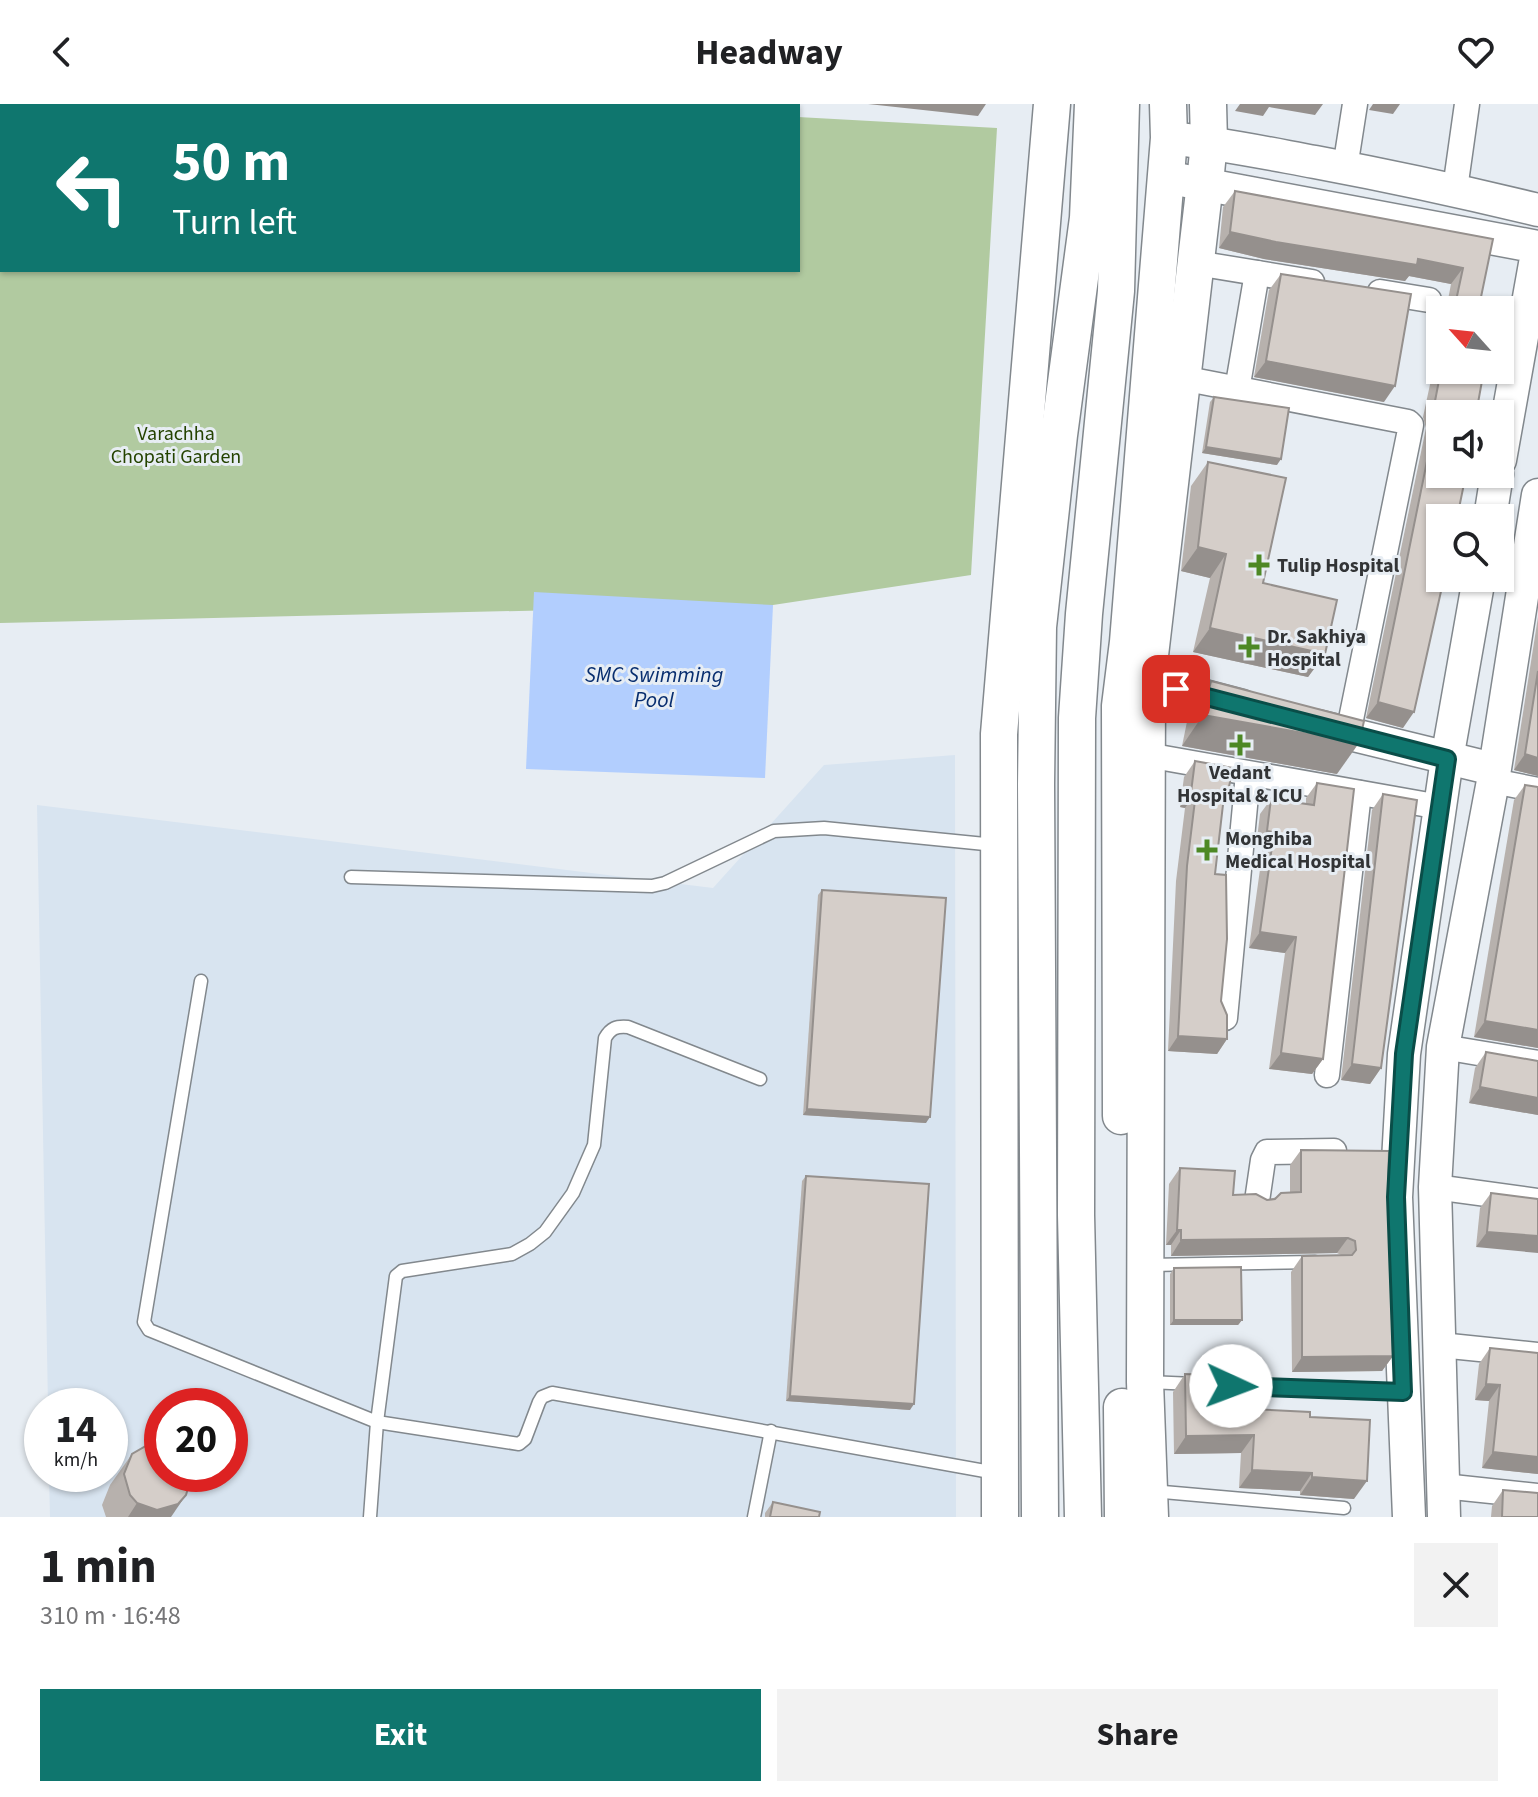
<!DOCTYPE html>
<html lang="en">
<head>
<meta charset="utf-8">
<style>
  :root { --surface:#fff; --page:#f2f2f2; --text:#202124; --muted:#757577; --accent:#0f766e }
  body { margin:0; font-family:"Source Sans 3",sans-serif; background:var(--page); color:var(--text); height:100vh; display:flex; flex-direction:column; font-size:30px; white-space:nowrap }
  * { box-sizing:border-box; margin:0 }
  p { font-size:26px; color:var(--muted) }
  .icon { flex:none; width:44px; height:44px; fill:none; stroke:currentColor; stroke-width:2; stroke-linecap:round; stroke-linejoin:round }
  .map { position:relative; height:1413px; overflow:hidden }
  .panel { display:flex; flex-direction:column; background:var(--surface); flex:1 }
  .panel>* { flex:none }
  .hud { position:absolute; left:0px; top:0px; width:800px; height:168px; box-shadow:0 2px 6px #0004; background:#0f766e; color:#fff; overflow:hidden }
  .needle { width:52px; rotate:297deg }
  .tools { position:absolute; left:1426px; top:192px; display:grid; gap:16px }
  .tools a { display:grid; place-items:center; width:88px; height:88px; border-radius:0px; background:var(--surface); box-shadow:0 2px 6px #0004; font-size:40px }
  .speed { position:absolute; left:24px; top:1284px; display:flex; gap:16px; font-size:40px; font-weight:700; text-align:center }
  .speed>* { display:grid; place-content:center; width:104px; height:104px; border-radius:50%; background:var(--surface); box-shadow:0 2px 6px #0004; line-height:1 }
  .speed small { font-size:20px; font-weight:400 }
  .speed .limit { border:12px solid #d22; background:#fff; color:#111 }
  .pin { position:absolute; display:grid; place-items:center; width:68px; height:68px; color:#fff; margin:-34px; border-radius:16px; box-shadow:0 4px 12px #0006 }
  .me { position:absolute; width:88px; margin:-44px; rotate:92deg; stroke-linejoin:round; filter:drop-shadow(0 0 6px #0008) }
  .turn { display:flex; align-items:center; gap:28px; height:168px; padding:0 40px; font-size:36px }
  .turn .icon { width:104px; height:104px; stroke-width:2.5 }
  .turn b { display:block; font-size:56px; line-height:68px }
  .round { display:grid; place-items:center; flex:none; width:84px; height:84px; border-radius:0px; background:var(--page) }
  .overview { display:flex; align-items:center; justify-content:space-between; height:136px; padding:0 40px }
  h1 { font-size:48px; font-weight:700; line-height:60px }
  .action { display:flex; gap:16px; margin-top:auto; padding:16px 40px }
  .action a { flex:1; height:92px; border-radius:0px; background:var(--accent); color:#fff; font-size:32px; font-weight:700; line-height:92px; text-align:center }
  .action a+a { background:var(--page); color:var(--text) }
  header { display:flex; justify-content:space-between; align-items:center; height:104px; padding:0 40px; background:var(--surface); font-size:36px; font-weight:700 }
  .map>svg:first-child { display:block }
</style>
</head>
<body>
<header><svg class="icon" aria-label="back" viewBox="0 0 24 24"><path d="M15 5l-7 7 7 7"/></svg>Headway<svg class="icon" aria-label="heart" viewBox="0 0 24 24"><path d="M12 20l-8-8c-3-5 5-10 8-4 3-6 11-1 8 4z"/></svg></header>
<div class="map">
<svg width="1538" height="1413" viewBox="0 0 1538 1413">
  <rect width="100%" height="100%" fill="#e7edf3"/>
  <path fill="#d8e4f0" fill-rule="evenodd" d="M955,651L956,1413H50L49,1370H110V1302H48L37,701L713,784L824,661ZM162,1302H230V1370H162Z"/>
  <polygon fill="#b1caa0" points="0,0 588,2 2,2 2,166 798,166 798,13 997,24 971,471 773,501 0,519"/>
  <polygon fill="#b2cefe" points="534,488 773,501 765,674 526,665"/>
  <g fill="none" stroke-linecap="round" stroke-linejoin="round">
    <defs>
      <g id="lane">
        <polyline points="351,773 652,782 665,779 774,727 824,724 995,741"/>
        <polyline points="201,877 144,1218 149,1226 377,1318 519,1340 525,1335 539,1298 542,1293 552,1289 996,1369"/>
        <polyline points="1149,1161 1315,1158"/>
        <polyline points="1148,1278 1194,1280"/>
        <polyline points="1216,1281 1401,1288"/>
        <polyline points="1152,1387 1344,1404"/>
        <path d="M370,1413L377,1318L396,1172L402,1167L512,1150L530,1140L545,1128L573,1089L594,1041L605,934C611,924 616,922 628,923L760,975"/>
        <polyline points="754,1413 771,1327"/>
      </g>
      <g id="street">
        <polyline points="1345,64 1355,0"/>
        <polyline points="1455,85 1467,0"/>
        <polyline points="1196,159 1312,178"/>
        <polyline points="1380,188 1429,196"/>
        <polyline points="1182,274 1408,318 1411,321 1348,630"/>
        <polyline points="1237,286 1257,169"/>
        <polyline points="1147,651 1440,703"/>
        <polyline points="1493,677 1538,686"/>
        <polyline points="1225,914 1248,670"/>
        <polyline points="1443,943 1538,959"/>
        <polyline points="1327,971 1359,689"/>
        <polyline points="1435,1083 1538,1097"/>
        <polyline points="1257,1097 1263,1056 1267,1048 1334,1047"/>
        <polyline points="1440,1241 1538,1251"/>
        <polyline points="1443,1382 1538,1392"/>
      </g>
      <g id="secondary">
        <path d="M1169,34C1218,39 1266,49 1315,58C1390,72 1464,88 1538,106"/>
        <polyline points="1165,73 1538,143 1500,356"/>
        <polyline points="1490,414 1497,370"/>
        <polyline points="1147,577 1242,602"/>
        <polyline points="1317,622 1493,665"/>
        <polyline points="1409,1413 1396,1093 1404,950 1447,655 1479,474"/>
        <polyline points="1444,1413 1435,1083 1443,943 1493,677 1538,391"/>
      </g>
      <g id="primary">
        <polyline points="1121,1012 1120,602 1128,538 1169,34 1168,0"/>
        <polyline points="1122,1303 1123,1413"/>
        <polyline points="1000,1413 999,630 1052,0"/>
        <polyline points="1040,1413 1036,680 1038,523 1059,331 1088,114 1093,0"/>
        <polyline points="1083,1413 1076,1111 1077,614 1084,510 1116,187 1121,0"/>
        <polyline points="1150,1413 1145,1278 1147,577 1205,79 1209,38 1208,0"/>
      </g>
    </defs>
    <use href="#lane" stroke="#82888d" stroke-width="15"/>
    <use href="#street" stroke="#82888d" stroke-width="27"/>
    <use href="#secondary" stroke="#82888d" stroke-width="35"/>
    <use href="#primary" stroke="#82888d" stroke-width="39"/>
    <use href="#lane" stroke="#fff" stroke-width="12"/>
    <use href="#street" stroke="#fff" stroke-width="24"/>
    <use href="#secondary" stroke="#fff" stroke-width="32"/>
    <use href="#primary" stroke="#fff" stroke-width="36"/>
  </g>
  <g fill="#b7b1ad">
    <polygon points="1235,87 1493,135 1481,193 1495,206 1446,206 1451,180 1409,172 1405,177 1264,155 1219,144 1223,103"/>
    <polygon points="1281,170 1384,298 1254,273 1269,186"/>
    <polygon points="1440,234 1440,266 1484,266 1403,624 1366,614 1426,324 1423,313"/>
    <polygon points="1214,293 1277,361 1202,349 1210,298"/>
    <polygon points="1208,358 1263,479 1325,550 1308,573 1193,548 1210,474 1181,467 1191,382"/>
    <polygon points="1538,513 1538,672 1514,666"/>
    <polygon points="1211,577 1337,670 1182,642 1189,608"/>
    <polygon points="1195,657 1223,697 1215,770 1221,897 1227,935 1217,950 1168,947 1176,777 1185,704 1180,703 1184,673"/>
    <polygon points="1317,679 1323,955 1312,970 1269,965 1285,849 1249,844 1263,744 1256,743 1260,710 1271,695 1306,700 1306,694"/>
    <polygon points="1525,681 1538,944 1474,933 1514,696"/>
    <polygon points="1383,690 1381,964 1370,980 1341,976 1372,706"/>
    <polygon points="822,786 926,1019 803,1011 818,791"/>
    <polygon points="1486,948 1538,957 1538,1082 1538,1011 1469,999 1475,964"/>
    <polygon points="1301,1046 1388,1078 1393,1252 1382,1267 1292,1268 1291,1168 1302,1152 1341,1151 1337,1149 1171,1152 1171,1141 1166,1141 1169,1080 1180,1064 1233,1091 1267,1096 1290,1089 1290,1061"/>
    <polygon points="806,1072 910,1306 786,1297 802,1077"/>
    <polygon points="1491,1089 1538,1095 1476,1143 1480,1104"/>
    <polygon points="1174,1164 1242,1216 1238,1221 1170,1221 1170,1170"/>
    <polygon points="1490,1244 1538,1370 1482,1364 1489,1297 1475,1296 1479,1260"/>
    <polygon points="1185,1270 1229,1304 1310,1313 1354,1395 1300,1391 1300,1387 1239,1384 1241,1349 1174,1350 1173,1288"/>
    <polygon points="132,1350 171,1413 106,1413 102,1401 110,1381"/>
    <polygon points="1503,1386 1538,1413 1491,1413 1492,1402"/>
    <polygon points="773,1398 819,1413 765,1413 765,1409"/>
  </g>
  <g fill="#95908d">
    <polygon points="868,0 986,0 978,12"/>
    <polygon points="1240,0 1323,0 1315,11 1269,3 1263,12 1235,7"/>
    <polygon points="1373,0 1400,0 1393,10 1369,6"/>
    <polygon points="1230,128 1418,155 1463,164 1451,180 1409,172 1405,177 1264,155 1219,144"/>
    <polygon points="1266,257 1395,282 1384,298 1254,273"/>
    <polygon points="1206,343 1281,355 1277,361 1202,349"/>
    <polygon points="1198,443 1226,450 1210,474 1181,467"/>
    <polygon points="1210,524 1325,550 1308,573 1193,548"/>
    <polygon points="1378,598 1414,608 1403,624 1366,614"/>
    <polygon points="1203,611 1359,639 1337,670 1182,642"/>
    <polygon points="1525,650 1538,654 1538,672 1514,666"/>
    <polygon points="1191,688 1196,688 1185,704 1180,703"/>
    <polygon points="1267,727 1274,728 1263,744 1256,743"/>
    <polygon points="1260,828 1296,833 1285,849 1249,844"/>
    <polygon points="1485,917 1538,926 1538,944 1474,933"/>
    <polygon points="1178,932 1227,935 1217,950 1168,947"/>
    <polygon points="1281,949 1323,955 1312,970 1269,965"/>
    <polygon points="1352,960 1381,964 1370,980 1341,976"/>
    <polygon points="1480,983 1538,994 1538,1011 1469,999"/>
    <polygon points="807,1005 930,1013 926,1019 803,1011"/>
    <polygon points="1177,1126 1181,1126 1171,1141 1166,1141"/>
    <polygon points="1487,1128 1538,1132 1538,1149 1476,1143"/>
    <polygon points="1348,1134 1337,1149 1171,1152 1181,1136"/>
    <polygon points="1174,1216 1242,1216 1238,1221 1170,1221"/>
    <polygon points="1393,1252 1382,1267 1292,1268 1302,1253"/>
    <polygon points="1486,1280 1500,1281 1489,1297 1475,1296"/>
    <polygon points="790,1292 914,1300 910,1306 786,1297"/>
    <polygon points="1254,1331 1241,1349 1174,1350 1186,1332"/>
    <polygon points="1493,1348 1538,1353 1538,1370 1482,1364"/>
    <polygon points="1252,1366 1312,1369 1300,1387 1239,1384"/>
    <polygon points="1312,1373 1367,1377 1354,1395 1300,1391"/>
    <polygon points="186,1391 171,1413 128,1413 137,1399"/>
  </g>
  <g fill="#d5cec9" stroke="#95908d" stroke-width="2">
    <polygon points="1235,87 1493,135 1481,193 1496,197 1495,206 1454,206 1463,164 1418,155 1417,161 1276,138 1230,128"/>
    <polygon points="1281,170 1411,190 1395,282 1266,257"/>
    <polygon points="1441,266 1484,266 1476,310 1440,310 1440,370 1466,370 1457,414 1440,414 1440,474 1444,474 1414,608 1378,598 1437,308 1435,297"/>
    <polygon points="1214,293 1289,304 1281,355 1206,343"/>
    <polygon points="1208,358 1286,374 1263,479 1337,496 1325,550 1210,524 1226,450 1198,443"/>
    <polygon points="1538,567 1538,654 1525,650"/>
    <polygon points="1211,577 1364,617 1359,639 1203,611"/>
    <polygon points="1195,657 1233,664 1227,692 1224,692 1215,770 1226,771 1227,835 1221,897 1227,911 1227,935 1178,932 1187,762 1196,688 1191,688"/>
    <polygon points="1317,679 1354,685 1323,955 1281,949 1296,833 1260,828 1274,728 1267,727 1271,695 1314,701"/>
    <polygon points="1525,681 1538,683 1538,926 1485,917"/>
    <polygon points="1383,690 1417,696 1381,964 1352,960"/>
    <polygon points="822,786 946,794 930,1013 807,1005"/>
    <polygon points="1486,948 1538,957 1538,994 1480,983"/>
    <polygon points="1301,1046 1389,1047 1388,1078 1393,1252 1302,1253 1302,1152 1352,1151 1356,1146 1355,1137 1348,1134 1181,1136 1181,1126 1177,1126 1180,1064 1235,1067 1233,1091 1256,1090 1267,1096 1275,1095 1281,1089 1301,1088"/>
    <polygon points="806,1072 929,1080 914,1300 790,1292"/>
    <polygon points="1491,1089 1538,1095 1538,1132 1487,1128"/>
    <polygon points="1241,1163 1242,1216 1174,1216 1174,1164"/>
    <polygon points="1490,1244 1538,1249 1538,1353 1493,1348 1500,1281 1486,1280"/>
    <polygon points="1185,1270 1229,1272 1229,1304 1310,1308 1310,1313 1370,1316 1367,1377 1312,1373 1312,1369 1252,1366 1254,1331 1186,1332"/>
    <polygon points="162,1338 162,1370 192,1370 186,1391 178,1400 157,1406 137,1399 130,1391 124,1370 132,1350 151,1339"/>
    <polygon points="1503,1386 1538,1389 1538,1413 1502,1413"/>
    <polygon points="773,1398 820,1408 819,1413 770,1413"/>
  </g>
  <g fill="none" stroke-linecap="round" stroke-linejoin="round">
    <defs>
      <polyline id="route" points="1176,585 1447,655 1404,950 1396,1093 1403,1288 1231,1282"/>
    </defs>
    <use href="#route" stroke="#0a4d48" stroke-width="20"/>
    <use href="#route" stroke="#0f766e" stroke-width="14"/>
  </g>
  <g fill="#4d8825" stroke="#e7edf3" stroke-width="3">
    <path d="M1255 449h8v8h8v8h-8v8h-8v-8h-8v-8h8z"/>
    <path d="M1245 531h8v8h8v8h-8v8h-8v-8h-8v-8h8z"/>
    <path d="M1236 629h8v8h8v8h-8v8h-8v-8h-8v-8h8z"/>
    <path d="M1203 734h8v8h8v8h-8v8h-8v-8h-8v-8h8z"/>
  </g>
  <g text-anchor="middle" stroke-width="6" stroke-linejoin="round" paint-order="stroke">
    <g font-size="20" fill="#244300" stroke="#e7edf3">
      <text x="176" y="336">Varachha<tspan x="176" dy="23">Chopati Garden</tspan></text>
    </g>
    <g font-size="20" font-weight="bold" fill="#323436" stroke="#e7edf3" text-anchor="start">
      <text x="1277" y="468">Tulip Hospital</text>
      <text x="1267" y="539">Dr. Sakhiya<tspan x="1267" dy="23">Hospital</tspan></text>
      <text x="1240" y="675" text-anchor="middle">Vedant<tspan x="1240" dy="23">Hospital &amp; ICU</tspan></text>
      <text x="1225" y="741">Monghiba<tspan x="1225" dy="23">Medical Hospital</tspan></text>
    </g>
    <g font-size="22" font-style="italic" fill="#082e6f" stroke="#e7edf3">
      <text x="654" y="578">SMC Swimming<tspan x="654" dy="25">Pool</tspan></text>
    </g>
  </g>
</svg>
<div class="tools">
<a><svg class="needle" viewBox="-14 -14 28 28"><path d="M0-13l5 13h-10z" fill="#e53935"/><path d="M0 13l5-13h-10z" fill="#757577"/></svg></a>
<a><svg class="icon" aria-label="sound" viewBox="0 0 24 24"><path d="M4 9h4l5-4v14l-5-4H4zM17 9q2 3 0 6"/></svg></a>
<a><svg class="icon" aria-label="search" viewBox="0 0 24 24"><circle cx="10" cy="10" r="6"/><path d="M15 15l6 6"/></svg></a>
</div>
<div class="speed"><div>14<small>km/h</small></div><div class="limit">20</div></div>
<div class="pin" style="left:1176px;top:585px;background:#d93025"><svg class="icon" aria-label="arrive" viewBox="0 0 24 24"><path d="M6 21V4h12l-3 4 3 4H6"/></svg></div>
<svg class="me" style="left:1231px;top:1282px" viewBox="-20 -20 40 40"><circle r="19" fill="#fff"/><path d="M0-13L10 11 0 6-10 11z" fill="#0f766e"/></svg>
<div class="hud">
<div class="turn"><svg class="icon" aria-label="left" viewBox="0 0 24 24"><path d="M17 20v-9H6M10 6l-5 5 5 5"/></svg><div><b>50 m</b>Turn left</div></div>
</div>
</div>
<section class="panel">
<div class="overview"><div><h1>1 min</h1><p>310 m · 16:48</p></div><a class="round"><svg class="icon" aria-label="close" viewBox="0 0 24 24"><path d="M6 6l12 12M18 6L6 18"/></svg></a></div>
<div class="action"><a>Exit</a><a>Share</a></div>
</section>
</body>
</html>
